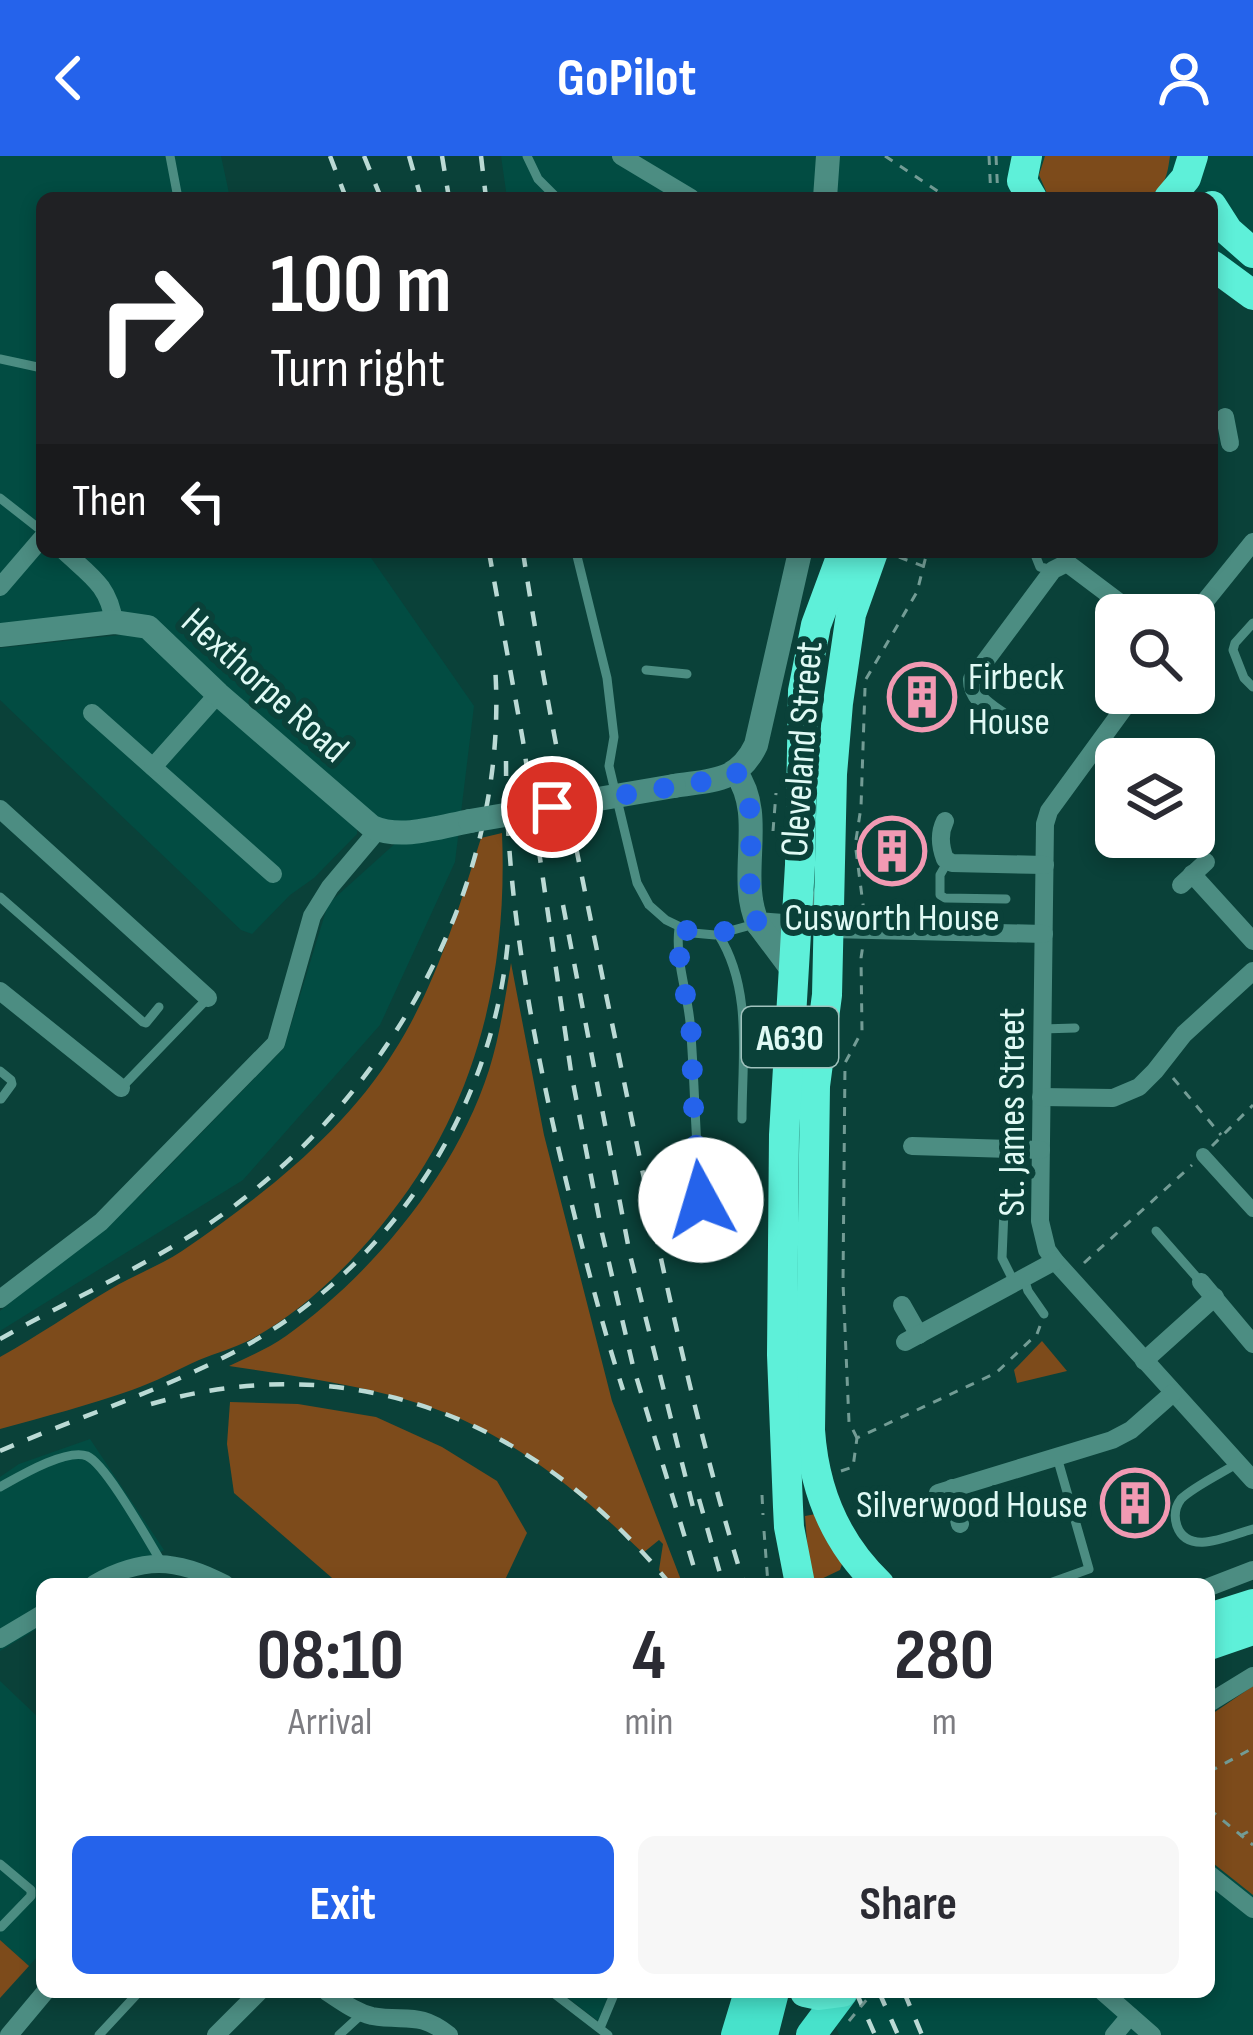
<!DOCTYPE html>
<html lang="en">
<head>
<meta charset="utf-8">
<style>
  :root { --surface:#fff; --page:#f7f7f7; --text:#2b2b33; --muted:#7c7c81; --accent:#2563eb }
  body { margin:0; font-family:"Sofia Sans Condensed",sans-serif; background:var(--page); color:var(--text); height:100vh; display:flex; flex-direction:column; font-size:45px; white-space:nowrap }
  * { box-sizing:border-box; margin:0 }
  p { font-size:39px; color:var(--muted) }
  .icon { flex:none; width:66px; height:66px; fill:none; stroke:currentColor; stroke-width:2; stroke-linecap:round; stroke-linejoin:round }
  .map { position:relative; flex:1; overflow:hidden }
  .panel { position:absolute; left:36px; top:1422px; width:1179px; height:420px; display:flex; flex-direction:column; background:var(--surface); border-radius:18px; box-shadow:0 6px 18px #0003 }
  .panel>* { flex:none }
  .guide { position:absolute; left:36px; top:36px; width:1182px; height:366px; border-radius:18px; box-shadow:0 6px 18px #0003; background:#202124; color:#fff; overflow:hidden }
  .buttons { position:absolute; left:1095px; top:438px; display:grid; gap:24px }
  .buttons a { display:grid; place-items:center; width:120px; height:120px; border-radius:18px; background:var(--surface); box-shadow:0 6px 18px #0003; font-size:60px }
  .pin { position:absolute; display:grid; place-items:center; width:102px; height:102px; color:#fff; margin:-51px; border:6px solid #fff; border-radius:50%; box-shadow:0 3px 12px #0007 }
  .me { position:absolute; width:132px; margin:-66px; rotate:354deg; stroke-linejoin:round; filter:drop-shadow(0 0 9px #0008) }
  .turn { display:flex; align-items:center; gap:42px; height:252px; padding:0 36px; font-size:54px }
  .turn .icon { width:156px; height:156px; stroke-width:2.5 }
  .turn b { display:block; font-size:84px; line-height:102px }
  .then { display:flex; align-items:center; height:114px; padding:0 36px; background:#0003; gap:24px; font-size:45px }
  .eta { display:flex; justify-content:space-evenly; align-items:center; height:204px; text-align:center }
  .eta b { font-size:72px; font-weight:700; line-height:84px }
  .button { display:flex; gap:24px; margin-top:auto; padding:24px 36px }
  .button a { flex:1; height:138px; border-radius:18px; background:var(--accent); color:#fff; font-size:48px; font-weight:700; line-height:138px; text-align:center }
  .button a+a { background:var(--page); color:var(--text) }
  header { display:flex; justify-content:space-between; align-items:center; height:156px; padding:0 36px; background:var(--accent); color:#fff; font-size:54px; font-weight:700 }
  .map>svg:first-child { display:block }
</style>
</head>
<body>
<header><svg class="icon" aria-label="back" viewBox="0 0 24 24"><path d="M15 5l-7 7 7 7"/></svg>GoPilot<svg class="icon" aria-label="person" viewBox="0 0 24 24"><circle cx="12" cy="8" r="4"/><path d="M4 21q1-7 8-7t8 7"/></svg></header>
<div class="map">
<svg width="1253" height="1879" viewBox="0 0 1253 1879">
  <rect width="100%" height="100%" fill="#0a4139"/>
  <g fill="#024c42">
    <polygon points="0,0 221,0 230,42 42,42 42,396 367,396 474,550 455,706 380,869 243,1024 0,1175 0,1155 143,1037 284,892 328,748 399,684 148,471 0,485"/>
    <polygon points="501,0 1253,0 1253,139 1212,109 1212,42 507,42"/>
    <polygon points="139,477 357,669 357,678 314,722 290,739 252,778 241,774 0,544 0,492"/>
    <polygon points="90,1283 164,1394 109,1428 42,1428 42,1470 0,1495 0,1321 19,1308"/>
    <polygon points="0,1525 42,1565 42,1795 29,1810 0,1784"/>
    <polygon points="1209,1704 1253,1739 1253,1879 839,1879 824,1836 1209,1836"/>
    <polygon points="560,1836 610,1836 598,1865"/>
  </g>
  <g fill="#7d4b1b">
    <path d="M1045,0H1170C1168,13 1167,26 1156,35C1139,49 1072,42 1049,42L1039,19Z"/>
    <path d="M502,677C508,823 475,956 381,1070C344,1115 301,1156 250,1184C234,1192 216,1197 199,1204C177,1214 155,1226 132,1234C89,1249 44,1261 0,1273V1201C38,1180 72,1156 109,1134C133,1119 160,1110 182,1095C261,1041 344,977 395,894C436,829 458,755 481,682Z"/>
    <path d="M511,807L544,979L612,1245L681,1424L677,1428H669L659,1414L663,1388L659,1384L643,1397C596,1352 547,1309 489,1277C414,1235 313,1223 229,1210C248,1201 269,1192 286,1180C373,1118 456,1017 489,914C500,879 505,843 511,807Z"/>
    <polygon points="1042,1185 1067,1215 1017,1227 1014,1214"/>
    <polygon points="230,1246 298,1248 376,1261 442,1291 497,1325 527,1377 503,1428 339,1428 234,1337 227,1288"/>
    <polygon points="816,1358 842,1408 840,1414 815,1426 810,1423 805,1360"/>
    <polygon points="1253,1530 1253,1739 1209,1704 1209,1560"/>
    <polygon points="0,1784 29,1810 0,1842"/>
  </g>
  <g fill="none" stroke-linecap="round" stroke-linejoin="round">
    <g stroke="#739c95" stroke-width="3" stroke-dasharray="9 9" stroke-linecap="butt">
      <polyline points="885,0 948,42"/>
      <polyline points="989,0 991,42"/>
      <polyline points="996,0 998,42"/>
      <polyline points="899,401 925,411"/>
      <polyline points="866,523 917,436 927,396"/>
      <polyline points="773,675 776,637"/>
      <polyline points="856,684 861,651 865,532"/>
      <polyline points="856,694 864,756"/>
      <polyline points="1173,922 1221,979"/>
      <polyline points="1212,990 1253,949"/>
      <polyline points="1084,1107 1192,1009"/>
      <polyline points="857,1282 849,1266 843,1127 845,907 862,875 861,802 863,789"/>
      <polyline points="841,1315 853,1311 857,1282 996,1217 1037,1178 1040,1170"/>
      <polyline points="762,1339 763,1359"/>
      <polyline points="764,1375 768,1428"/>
      <polyline points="1209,1616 1253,1592"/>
      <polyline points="1209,1653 1253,1689"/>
      <polyline points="1240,1680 1253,1673"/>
    </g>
    <g stroke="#4c8d82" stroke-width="9">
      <polyline points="170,0 178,42"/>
      <polyline points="527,0 538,23 557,42"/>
      <polyline points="0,203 42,212"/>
      <polyline points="0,342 42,375"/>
      <polyline points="576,396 607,522 614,581 609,610 637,727 649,749 666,764 693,777 715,779 755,768"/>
      <polyline points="1034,396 1040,411 1053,414"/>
      <polyline points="1253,467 1235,487 1233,494 1244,522 1253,531"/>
      <polyline points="646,514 687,518"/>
      <polyline points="948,705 940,719 940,739 945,742 1006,743"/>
      <polyline points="0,741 143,866 146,867 159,851"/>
      <path d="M679,772C675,803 687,835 690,866C695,925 695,985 701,1044"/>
      <path d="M718,778C753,833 742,901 742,963"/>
      <polyline points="1042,873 1075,872"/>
      <polyline points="0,915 11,924 12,928 1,943"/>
      <polyline points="121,932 208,842"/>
      <polyline points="1004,1054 1002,1102 1015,1128"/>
      <polyline points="1156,1075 1200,1125"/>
      <polyline points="1024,1123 1028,1135 1044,1158"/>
      <path d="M1238,1307C1222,1317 1193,1331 1181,1343C1175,1351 1174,1361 1177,1370C1188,1401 1230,1379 1253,1373"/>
      <path d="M0,1331C18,1321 66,1292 87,1300C106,1308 149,1386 162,1407"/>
      <polyline points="1047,1428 1089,1413 1057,1301"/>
      <polyline points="0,1708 31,1734 31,1740 1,1771"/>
      <polyline points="552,1836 608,1879"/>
      <polyline points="600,1872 615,1836"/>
      <polyline points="99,1879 139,1836"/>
      <polyline points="339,1879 362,1858"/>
    </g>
    <polyline stroke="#4c8d82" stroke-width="14" points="1203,999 1253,1054"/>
    <g stroke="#4c8d82" stroke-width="18">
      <polyline points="621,0 691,42"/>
      <polyline points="1225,261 1230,287"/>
      <path d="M65,396C91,420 109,430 114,466"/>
      <polyline points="1065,396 1067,407 1136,459"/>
      <polyline points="0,431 42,382"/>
      <polyline points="1194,459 1253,386"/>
      <polyline points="1135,537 1049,655 1045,668 1040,1065 1047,1094 1055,1105 1253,1324"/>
      <polyline points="92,557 273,718"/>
      <path d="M1009,566C994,554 971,544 972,523L1053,414L1067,407"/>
      <polyline points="153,611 218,538"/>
      <polyline points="0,653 208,842"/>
      <path d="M945,665C939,677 940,690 945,703L952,707L1045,709"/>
      <polyline points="1192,718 1253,785"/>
      <polyline points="1181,729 1206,706"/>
      <polyline points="830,773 1044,778"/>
      <polyline points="0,835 121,932"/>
      <polyline points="1041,941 1113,942 1139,931 1155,915 1184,878 1253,815"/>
      <polyline points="912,990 1041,994"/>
      <polyline points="1201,1126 1253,1188"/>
      <polyline points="0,1143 101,1066 276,887 312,760 330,731 378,674"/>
      <polyline points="902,1149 919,1179"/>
      <polyline points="905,1186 1055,1105"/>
      <polyline points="1144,1205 1215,1141"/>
      <polyline points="952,1332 960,1368"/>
      <polyline points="938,1337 1112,1284 1131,1274 1173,1237"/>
      <path d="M94,1428C142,1401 176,1402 225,1428"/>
      <polyline points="1209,1431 1253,1414"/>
      <polyline points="0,1483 42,1458"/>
      <polyline points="1209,1547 1253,1520"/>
      <polyline points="1209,1718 1253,1753"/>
      <path d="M327,1836C341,1845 355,1856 372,1860C406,1866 419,1855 449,1879"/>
      <polyline points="1103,1836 1152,1879"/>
      <polyline points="9,1879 45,1836"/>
      <polyline points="216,1879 259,1836"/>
      <polyline points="1114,1879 1130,1860"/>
    </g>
    <g stroke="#4c8d82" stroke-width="24">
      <polyline points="825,42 828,0"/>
      <path d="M0,479L114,466L148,471L218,538L372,671C401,684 439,671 470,665"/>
      <path d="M736,617C767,660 736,720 758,768C802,770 809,782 826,736"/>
      <path d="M674,630C711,624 738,627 756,589L800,396"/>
      <polyline points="758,768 794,816"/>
    </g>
    <g stroke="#47e2cb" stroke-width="30">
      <polyline points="736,1879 749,1836"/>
      <polyline points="763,1879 774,1836"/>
      <polyline points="811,1879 843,1836"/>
    </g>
    <g stroke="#5ef0d9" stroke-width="30">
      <polyline points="1027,0 1022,25 1032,42"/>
      <polyline points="1169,42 1186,22 1193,0"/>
      <polyline points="1212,50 1228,75 1253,97"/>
      <polyline points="1212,109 1253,139"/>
      <path d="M873,396L851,458L838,547L832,618L827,839L815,930L810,1274C814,1334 835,1386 879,1428"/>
      <polyline points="800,1428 789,1371 788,1351 782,1199 784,979 800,709 803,535 816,469 843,396"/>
      <polyline points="1209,1462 1253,1448"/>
      <polyline points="1209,1489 1253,1474"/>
      <polyline points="805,1836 819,1839 842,1836"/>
    </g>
    <g stroke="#bbdad5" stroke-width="4.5" stroke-dasharray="15 15" stroke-linecap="butt">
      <polyline points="330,0 346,42"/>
      <polyline points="364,0 381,42"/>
      <polyline points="409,0 421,42"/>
      <polyline points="442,0 449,42"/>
      <polyline points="481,0 486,42"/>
      <polyline points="489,396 523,585 571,916 602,1077 633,1210 699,1428"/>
      <path d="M523,396C549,567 585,736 620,906C656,1081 691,1257 744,1428"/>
      <path d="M506,605C506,738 530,867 559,995C578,1076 598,1156 623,1234"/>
      <polyline points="563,749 630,1099 695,1359"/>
      <path d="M0,1183C76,1140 159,1105 230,1053C397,930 510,720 495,510"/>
      <path d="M151,1248C356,1189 538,1266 670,1428"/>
      <path d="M0,1295C78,1261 161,1235 236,1195C389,1114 493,955 508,784"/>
      <polyline points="699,1343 723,1428"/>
      <polyline points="856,1836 875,1879"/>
      <polyline points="879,1836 898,1879"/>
      <polyline points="904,1836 922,1879"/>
    </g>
    <polyline stroke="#739c95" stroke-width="3" stroke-dasharray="9 9" stroke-linecap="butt" points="849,1865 873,1836"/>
    <polyline stroke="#4c8d82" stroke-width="24" points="470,665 674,630"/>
  </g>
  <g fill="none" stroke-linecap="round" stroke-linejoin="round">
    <path stroke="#2563eb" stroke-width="21" stroke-dasharray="0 37.8" d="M552,651L718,623L736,616C767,660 737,720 758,768C730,775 707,782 679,772L677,785L691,874L694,965L701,1044"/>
  </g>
  <defs>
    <symbol id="building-ring" viewBox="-11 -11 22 22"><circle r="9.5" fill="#0a4139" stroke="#f19ab3" stroke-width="1.5"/><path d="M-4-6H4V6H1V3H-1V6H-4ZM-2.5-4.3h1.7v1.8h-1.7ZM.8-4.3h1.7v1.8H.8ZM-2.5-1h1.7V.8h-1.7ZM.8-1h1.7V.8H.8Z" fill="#f19ab3"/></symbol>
  </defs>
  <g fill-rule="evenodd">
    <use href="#building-ring" x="884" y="503" width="76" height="76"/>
    <use href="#building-ring" x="854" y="657" width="76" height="76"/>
    <use href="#building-ring" x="1097" y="1309" width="76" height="76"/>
  </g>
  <g text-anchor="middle" stroke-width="12" stroke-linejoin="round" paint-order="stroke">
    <rect fill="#0a4139" stroke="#a0c2bd" stroke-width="3" x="742" y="851" width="96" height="60" rx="9"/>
    <g font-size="36" font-weight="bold" fill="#e0faf5">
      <text x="790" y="894">A630</text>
    </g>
    <g font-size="39" fill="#e0faf5" stroke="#0a4139" text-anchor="start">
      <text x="968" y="533">Firbeck<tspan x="968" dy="45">House</tspan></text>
      <text x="892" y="774" text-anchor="middle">Cusworth House</text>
      <text x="1088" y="1361" text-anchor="end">Silverwood House</text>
    </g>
    <g font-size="39" fill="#e0faf5" stroke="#0a4139">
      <text transform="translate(266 528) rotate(42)" y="14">Hexthorpe Road</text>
      <text transform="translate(800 593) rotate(-86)" y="14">Cleveland Street</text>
      <text transform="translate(1010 956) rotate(-90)" y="14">St. James Street</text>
    </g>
  </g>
</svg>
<div class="buttons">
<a><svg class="icon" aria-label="search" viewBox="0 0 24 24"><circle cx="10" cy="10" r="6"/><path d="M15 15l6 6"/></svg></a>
<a><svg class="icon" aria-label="layers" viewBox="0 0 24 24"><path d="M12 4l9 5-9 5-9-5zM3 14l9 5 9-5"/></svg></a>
</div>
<div class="pin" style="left:552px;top:651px;background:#d93025"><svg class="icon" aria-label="arrive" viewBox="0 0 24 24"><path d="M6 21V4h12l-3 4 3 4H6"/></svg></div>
<svg class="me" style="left:701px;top:1044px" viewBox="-20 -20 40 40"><circle r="19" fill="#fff"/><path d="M0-13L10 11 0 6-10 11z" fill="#2563eb"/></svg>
<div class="guide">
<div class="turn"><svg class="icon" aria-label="right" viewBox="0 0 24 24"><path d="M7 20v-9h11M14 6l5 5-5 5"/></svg><div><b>100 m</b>Turn right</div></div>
<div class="then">Then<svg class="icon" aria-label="left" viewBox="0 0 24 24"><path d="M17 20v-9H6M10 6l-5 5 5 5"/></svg></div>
</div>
<section class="panel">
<div class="eta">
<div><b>08:10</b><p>Arrival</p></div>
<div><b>4</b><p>min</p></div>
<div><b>280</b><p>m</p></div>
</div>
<div class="button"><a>Exit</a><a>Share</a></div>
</section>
</div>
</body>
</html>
